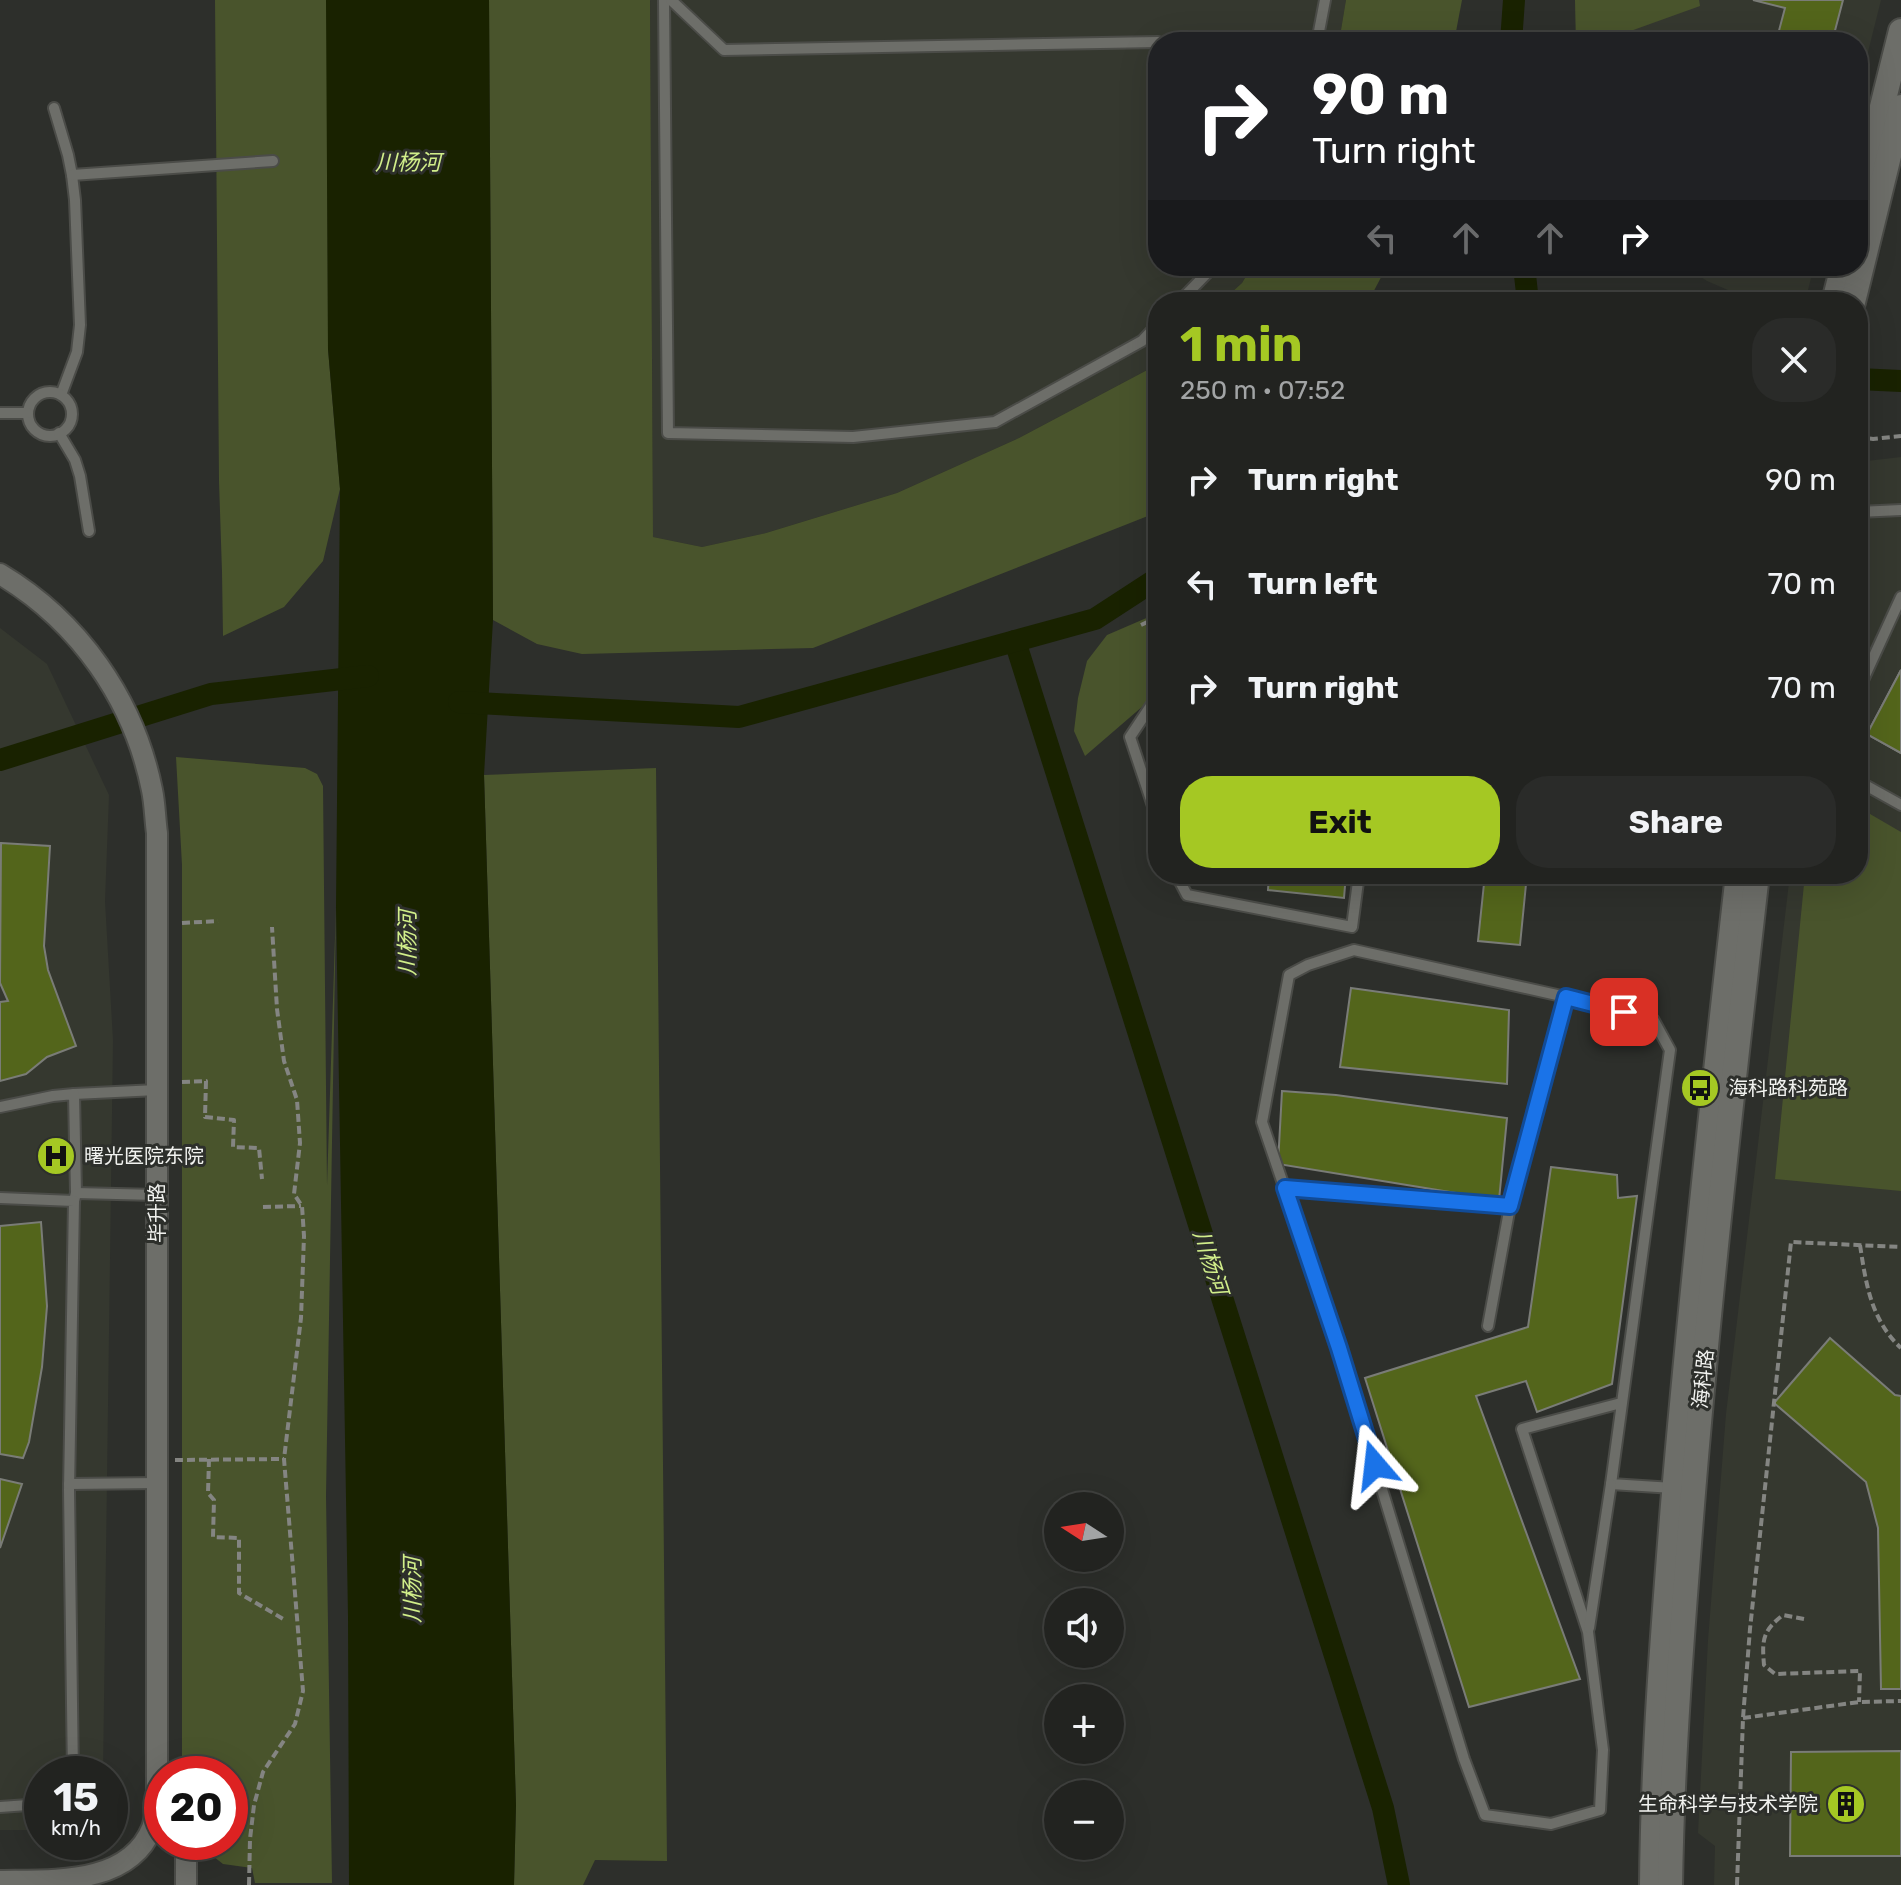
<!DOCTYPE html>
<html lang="en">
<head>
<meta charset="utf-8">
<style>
  :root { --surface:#222320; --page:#2a2b29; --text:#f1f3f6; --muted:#a2a4a5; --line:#3f403e; --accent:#a5c823 }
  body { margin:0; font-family:Rubik,"Noto Sans SC",sans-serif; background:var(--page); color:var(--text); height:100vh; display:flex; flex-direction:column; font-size:30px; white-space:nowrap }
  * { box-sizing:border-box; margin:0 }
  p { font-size:26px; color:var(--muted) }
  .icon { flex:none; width:44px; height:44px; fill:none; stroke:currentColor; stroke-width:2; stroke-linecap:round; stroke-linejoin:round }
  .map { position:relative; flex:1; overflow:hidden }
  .details { position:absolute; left:1148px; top:292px; width:720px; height:592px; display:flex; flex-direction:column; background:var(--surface); border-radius:32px; box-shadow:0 8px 32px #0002,0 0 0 2px var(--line) }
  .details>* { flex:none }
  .top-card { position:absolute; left:1148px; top:32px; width:720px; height:244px; border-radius:32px; box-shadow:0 8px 32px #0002,0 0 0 2px var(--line); background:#202124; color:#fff; overflow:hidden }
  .needle { width:52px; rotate:282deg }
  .controls { position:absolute; left:1044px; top:1492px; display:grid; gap:16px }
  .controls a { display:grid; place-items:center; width:80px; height:80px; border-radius:50%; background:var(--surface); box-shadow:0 8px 32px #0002,0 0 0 2px var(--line); font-size:40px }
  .speed { position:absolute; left:24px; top:1756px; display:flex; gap:16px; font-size:40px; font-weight:700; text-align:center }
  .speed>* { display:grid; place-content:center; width:104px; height:104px; border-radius:50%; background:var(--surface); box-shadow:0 8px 32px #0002,0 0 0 2px var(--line); line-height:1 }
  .speed small { font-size:20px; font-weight:400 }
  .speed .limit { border:12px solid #d22; background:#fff; color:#111 }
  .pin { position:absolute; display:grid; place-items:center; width:68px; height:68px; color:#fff; margin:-34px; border-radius:16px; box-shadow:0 4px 12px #0006 }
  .me { position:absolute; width:88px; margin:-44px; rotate:343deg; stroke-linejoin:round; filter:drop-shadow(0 0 6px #0008) }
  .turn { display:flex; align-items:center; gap:28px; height:168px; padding:0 32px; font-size:36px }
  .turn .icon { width:104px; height:104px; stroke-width:2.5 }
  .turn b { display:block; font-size:56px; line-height:68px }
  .lanes { display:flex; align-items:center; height:76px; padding:0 32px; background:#0003; justify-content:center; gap:40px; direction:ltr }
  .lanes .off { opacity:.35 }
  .round { display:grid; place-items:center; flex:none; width:84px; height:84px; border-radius:32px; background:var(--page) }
  .head { display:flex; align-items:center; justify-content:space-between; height:136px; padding:0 32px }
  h1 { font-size:48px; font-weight:700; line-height:60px; color:var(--accent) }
  .primary-button { display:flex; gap:16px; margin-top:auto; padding:16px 32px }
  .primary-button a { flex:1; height:92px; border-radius:32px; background:var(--accent); color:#111; font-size:32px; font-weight:700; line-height:92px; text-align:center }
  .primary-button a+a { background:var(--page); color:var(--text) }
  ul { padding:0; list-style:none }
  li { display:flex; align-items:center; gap:24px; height:104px; padding:0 32px }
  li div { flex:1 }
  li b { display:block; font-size:30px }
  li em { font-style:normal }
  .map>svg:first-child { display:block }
</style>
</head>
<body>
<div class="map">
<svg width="1901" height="1885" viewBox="0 0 1901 1885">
  <rect width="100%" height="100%" fill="#2d2f2b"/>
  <g fill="#35382f">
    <polygon points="650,0 1346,0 1339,42 1158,42 1158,266 1252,266 1242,283 1221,302 1158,302 1158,361 1151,368 1019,438 897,493 766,533 702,547 653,537"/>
    <polygon points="1575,0 1881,0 1858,92 1858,42 1576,42"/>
    <polygon points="1684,266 1814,266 1805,302 1763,302 1749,299 1707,281"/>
    <polygon points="1901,457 1901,1885 1714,1885 1715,1846 1698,1833 1708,1640 1726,1414 1790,874 1858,874 1858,462"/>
    <polygon points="0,628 47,664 109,795 105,901 113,1040 103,1774 42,1774 42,1830 0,1830"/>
  </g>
  <g fill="#49542c">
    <polygon points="215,0 327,0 328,349 340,489 323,561 284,607 223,636 222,572 219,481"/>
    <polygon points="489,0 650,0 653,537 702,547 766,533 897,493 1019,438 1151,368 1158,361 1158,512 813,648 582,654 537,644 493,620"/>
    <polygon points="1346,0 1462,0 1454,42 1339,42"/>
    <polygon points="1575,0 1699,0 1700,6 1600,42 1576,42"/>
    <polygon points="1252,266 1387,266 1368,302 1221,302 1242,283"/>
    <polygon points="1158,613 1158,698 1143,706 1085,756 1074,731 1078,698 1087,661 1107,635"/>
    <polygon points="176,757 305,768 317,774 323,786 327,1186 336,907 326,1496 332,1883 255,1883 252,1868 223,1864 195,1842 230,1842 230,1774 182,1774 182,865"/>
    <polygon points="656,768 667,1861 595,1860 583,1885 514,1885 516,1805 484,775"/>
    <polygon points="1858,807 1901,832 1901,1191 1775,1179 1805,874 1858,874"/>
  </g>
  <polygon fill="#192200" points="326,0 489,0 493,620 484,775 516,1805 514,1885 349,1885 348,1616 336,907 340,489 328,349"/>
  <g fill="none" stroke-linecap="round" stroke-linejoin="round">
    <g stroke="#192200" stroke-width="22">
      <polyline points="1511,42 1514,0"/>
      <polyline points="1524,266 1528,302"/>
      <polyline points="1858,379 1901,381"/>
      <polyline points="1015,641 1383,1808 1399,1885"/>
      <polyline points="459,702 739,717 1095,619 1158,578"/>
      <polyline points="0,760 211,694 368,676"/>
    </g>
  </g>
  <g fill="#53651b" stroke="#7a7c77" stroke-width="2">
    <polygon points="1753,0 1843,0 1832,42 1776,42 1785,8"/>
    <polygon points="1901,670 1901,753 1867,734"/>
    <polygon points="1901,670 1901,753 1867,734"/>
    <polygon points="1,843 50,846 44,946 48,970 76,1046 47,1057 26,1074 0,1081 0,1002 8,1001 0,983"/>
    <polygon points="1269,874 1346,874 1344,898 1268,890"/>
    <polygon points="1485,874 1527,874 1520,945 1478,941"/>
    <polygon points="1351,988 1509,1010 1507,1084 1340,1067"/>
    <polygon points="1282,1091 1336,1095 1507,1118 1499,1200 1278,1164"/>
    <polygon points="1551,1167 1617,1175 1618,1198 1637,1196 1612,1384 1537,1412 1526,1381 1476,1396 1580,1679 1469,1707 1365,1378 1528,1327"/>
    <polygon points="41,1222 47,1306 42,1367 29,1442 23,1458 0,1454 0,1226"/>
    <polygon points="1830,1338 1895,1395 1901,1396 1901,1689 1881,1689 1878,1528 1866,1482 1774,1403"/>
    <polygon points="0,1479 22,1484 0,1548"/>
    <polygon points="1901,1751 1901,1856 1790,1856 1791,1752"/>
  </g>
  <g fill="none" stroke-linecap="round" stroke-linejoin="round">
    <defs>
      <g id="service">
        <polyline points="664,0 668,433 853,437 995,422 1142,341 1158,324"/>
        <polyline points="671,0 724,50 1158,42"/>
        <polyline points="1172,42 1317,39"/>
        <polyline points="1317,42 1325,0"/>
        <polyline points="54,108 68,155 72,175 75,200 80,325 77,352 61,395"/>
        <polyline points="72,175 273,161"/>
        <polyline points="1179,302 1214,266"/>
        <circle cx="50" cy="414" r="22"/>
        <polyline points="0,413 28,413"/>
        <polyline points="59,433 75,460 80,476 89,531"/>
        <polyline points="1858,512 1901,510"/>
        <polyline points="1858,691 1901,597"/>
        <polyline points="1158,701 1152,704 1130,737 1158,821"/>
        <polyline points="1858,781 1901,805"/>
        <polyline points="1176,874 1187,895 1352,927 1359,874"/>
        <polyline points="74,1094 157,1090"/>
        <polyline points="0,1107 53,1096 74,1094 76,1193 74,1201"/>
        <polyline points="1285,1188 1510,1206"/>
        <polyline points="76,1193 157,1195"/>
        <polyline points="0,1198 74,1201 69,1490 73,1774"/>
        <polyline points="1488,1326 1510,1206 1566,997"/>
        <polyline points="1621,1403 1522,1429 1588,1632 1603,1750 1600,1810 1551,1824 1485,1815 1464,1759 1339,1348 1262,1122 1289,975 1308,965 1354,950 1566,997 1653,1019 1670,1050 1611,1484 1673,1488"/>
        <polyline points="69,1484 157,1483"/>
        <polyline points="1589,1628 1611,1484"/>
        <polyline points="0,1807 42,1804"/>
      </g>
      <g id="minor">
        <path d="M0,574C79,621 134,700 152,790C155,804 155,819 157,833V1803C155,1811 155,1820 152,1828C129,1885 55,1880 0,1881"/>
        <polyline points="180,1842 186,1853 186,1885"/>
      </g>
      <g id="tertiary">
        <polyline points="1858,203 1901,31"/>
        <polyline points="1834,302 1843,266"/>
        <polyline points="1853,302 1901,107"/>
        <path d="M1652,1885C1653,1758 1663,1631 1673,1505C1691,1294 1714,1084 1738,874"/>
        <path d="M1670,1885C1672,1758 1682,1631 1692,1505C1709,1294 1733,1084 1757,874"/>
      </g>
    </defs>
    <use href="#service" stroke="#4b4c48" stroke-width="14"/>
    <use href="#minor" stroke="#4b4c48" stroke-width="24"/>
    <use href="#tertiary" stroke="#4b4c48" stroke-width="28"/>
    <g stroke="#848582" stroke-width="4" stroke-dasharray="8 4" stroke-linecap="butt">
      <polyline points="1858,437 1873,439 1901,436"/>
      <polyline points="1141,625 1158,617"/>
      <polyline points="182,923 218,921"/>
      <polyline points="182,1082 206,1081 205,1117 234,1120 233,1147 259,1148 262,1179"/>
      <polyline points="263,1207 301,1206"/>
      <path d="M1860,1245C1866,1284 1871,1320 1901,1348"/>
      <polyline points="209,1459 208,1493 214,1500 213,1537 239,1538 239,1593 285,1620"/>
      <polyline points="175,1460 284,1459"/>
      <path d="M1804,1619L1783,1615C1762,1631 1762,1641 1764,1665L1775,1674L1860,1671L1859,1702"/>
      <polyline points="1743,1718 1859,1702 1901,1701"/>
      <polyline points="249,1885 250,1839 254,1805 263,1772 295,1724 303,1691 284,1459 301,1318 304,1236 302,1206 294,1194 300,1143 297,1100 284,1061 277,1009 272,927"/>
      <polyline points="1737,1885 1743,1718 1750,1629 1791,1242 1901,1247"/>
    </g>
    <use href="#service" stroke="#6d6e69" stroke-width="10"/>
    <use href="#minor" stroke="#6d6e69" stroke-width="20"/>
    <use href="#tertiary" stroke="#6d6e69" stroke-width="24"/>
  </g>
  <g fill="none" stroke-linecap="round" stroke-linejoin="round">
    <defs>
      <polyline id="route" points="1375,1465 1339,1348 1285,1188 1510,1206 1566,997 1624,1012"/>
    </defs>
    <use href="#route" stroke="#114b97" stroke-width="20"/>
    <use href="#route" stroke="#1a73e8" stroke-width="14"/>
  </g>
  <defs>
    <symbol id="bus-disc" viewBox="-11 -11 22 22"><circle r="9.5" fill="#a5c823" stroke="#2d2f2b"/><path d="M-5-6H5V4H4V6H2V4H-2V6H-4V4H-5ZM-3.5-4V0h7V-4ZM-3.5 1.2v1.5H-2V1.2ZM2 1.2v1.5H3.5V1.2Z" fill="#111"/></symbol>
    <symbol id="hospital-disc" viewBox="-11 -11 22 22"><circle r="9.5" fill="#a5c823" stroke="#2d2f2b"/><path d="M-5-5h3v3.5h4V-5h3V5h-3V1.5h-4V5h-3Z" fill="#111"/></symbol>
    <symbol id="building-disc" viewBox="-11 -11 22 22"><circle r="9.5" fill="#a5c823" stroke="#2d2f2b"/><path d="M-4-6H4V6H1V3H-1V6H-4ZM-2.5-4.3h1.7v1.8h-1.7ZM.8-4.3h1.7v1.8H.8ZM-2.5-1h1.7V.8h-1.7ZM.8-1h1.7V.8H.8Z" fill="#111"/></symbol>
  </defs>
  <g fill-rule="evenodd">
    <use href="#bus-disc" x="1678" y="1066" width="44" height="44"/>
    <use href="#hospital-disc" x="34" y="1134" width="44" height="44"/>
    <use href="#building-disc" x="1824" y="1782" width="44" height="44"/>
  </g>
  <g text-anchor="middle" stroke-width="6" stroke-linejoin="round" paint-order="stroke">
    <g font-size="20" fill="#f1f2ef" stroke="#2d2f2b" text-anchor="start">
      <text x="1728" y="1095">海科路科苑路</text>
      <text x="84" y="1163">曙光医院东院</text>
      <text x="1818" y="1811" text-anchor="end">生命科学与技术学院</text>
    </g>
    <g font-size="20" fill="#f1f2ef" stroke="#2d2f2b">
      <text transform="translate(157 1213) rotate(-90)" y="7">毕升路</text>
      <text transform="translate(1703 1379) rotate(-84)" y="7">海科路</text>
    </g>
    <g font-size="22" font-style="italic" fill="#d1ee8a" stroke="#2d2f2b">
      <text x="408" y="170">川杨河</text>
      <text transform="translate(407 943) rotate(-90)" y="8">川杨河</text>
      <text transform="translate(1211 1262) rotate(72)" y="8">川杨河</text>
      <text transform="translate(412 1590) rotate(-90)" y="8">川杨河</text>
    </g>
  </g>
</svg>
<div class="controls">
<a><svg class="needle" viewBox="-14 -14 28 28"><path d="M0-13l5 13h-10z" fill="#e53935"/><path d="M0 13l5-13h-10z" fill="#a2a4a5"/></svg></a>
<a><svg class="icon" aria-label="sound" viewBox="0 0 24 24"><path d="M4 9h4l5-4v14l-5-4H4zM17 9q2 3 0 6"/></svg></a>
<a>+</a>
<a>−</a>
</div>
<div class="speed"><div>15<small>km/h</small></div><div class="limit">20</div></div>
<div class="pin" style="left:1624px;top:1012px;background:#d93025"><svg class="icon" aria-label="arrive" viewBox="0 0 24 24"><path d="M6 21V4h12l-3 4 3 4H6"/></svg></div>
<svg class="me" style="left:1375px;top:1465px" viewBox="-20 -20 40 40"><path d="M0-17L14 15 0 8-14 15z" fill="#1a73e8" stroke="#fff" stroke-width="4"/></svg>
<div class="top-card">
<div class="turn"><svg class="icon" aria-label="right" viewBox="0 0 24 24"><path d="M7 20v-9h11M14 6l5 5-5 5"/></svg><div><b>90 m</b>Turn right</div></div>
<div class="lanes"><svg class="icon off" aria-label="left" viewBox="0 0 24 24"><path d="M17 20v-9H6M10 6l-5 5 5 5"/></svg><svg class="icon off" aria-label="ahead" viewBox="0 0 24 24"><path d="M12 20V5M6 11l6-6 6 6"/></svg><svg class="icon off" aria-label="ahead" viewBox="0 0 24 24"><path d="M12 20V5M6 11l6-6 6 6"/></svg><svg class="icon" aria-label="right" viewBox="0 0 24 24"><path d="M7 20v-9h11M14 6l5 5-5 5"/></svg></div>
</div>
<section class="details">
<div class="head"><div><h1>1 min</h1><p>250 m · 07:52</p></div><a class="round"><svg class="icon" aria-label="close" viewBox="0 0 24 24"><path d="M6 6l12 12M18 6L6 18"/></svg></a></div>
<ul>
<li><svg class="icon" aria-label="right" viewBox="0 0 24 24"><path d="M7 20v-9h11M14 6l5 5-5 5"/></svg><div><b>Turn right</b></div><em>90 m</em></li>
<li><svg class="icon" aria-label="left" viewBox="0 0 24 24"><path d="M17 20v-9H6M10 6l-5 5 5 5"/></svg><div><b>Turn left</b></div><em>70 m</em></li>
<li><svg class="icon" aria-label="right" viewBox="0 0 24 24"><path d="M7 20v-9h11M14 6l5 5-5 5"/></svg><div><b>Turn right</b></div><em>70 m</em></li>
</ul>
<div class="primary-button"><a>Exit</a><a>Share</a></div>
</section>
</div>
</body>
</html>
